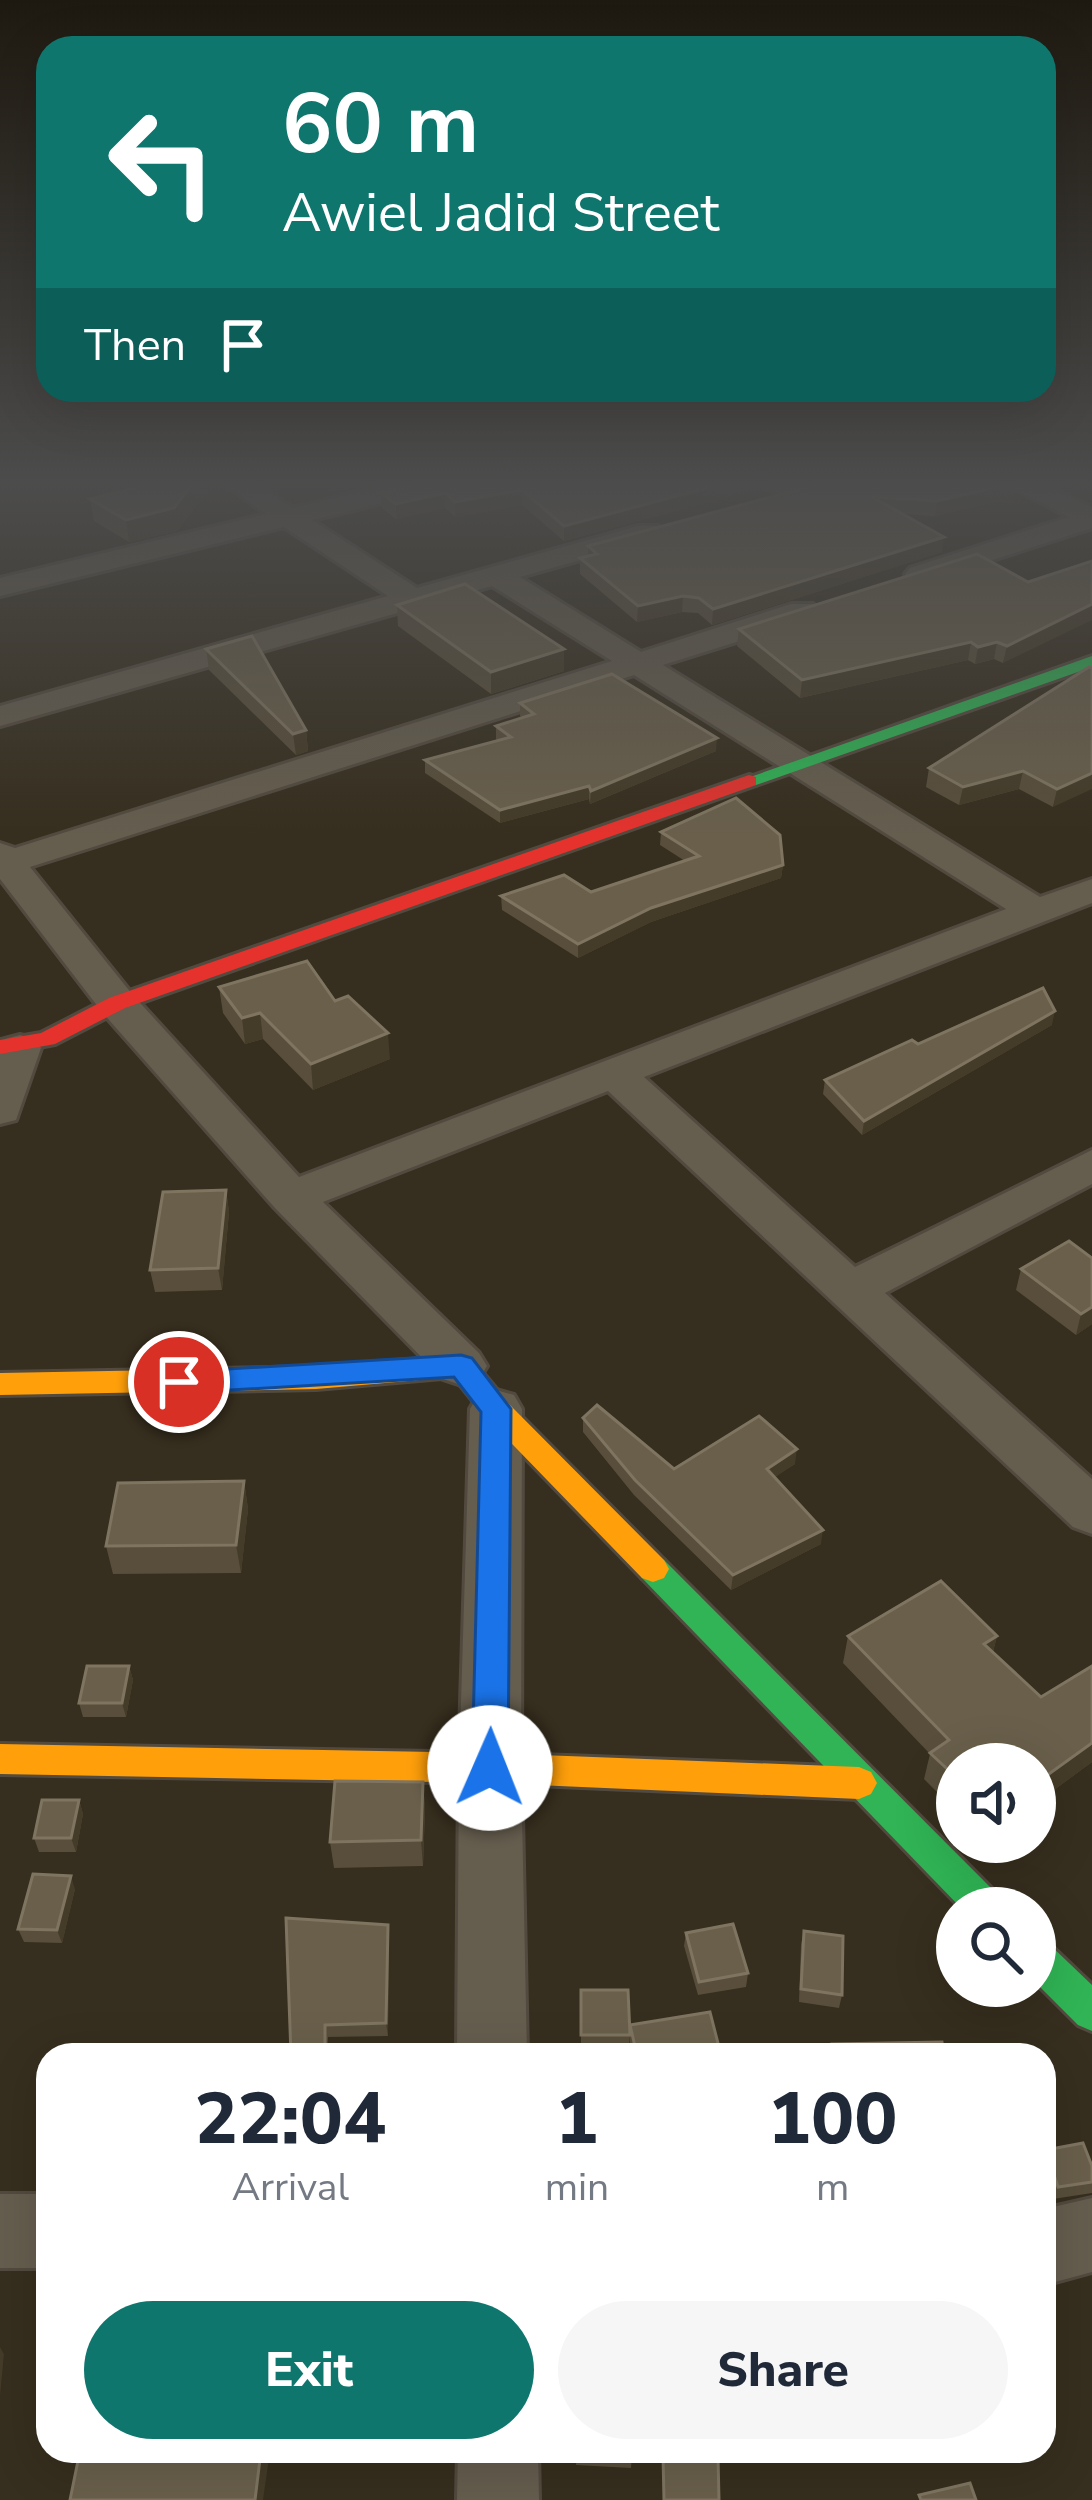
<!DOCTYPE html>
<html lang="en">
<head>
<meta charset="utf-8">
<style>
  :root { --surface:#fff; --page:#f6f6f7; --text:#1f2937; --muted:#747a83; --accent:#0f766e }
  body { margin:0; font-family:"Nunito Sans",sans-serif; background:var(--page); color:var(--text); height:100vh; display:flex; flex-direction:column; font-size:45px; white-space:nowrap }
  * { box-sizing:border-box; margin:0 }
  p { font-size:39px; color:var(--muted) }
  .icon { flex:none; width:66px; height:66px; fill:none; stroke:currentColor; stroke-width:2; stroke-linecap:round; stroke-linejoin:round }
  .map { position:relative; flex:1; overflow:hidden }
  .drawer { position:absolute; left:36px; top:2043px; width:1020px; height:420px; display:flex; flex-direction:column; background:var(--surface); border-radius:36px; box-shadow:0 12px 48px #0002 }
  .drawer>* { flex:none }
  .top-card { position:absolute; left:36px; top:36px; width:1020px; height:366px; border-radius:36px; box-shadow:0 12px 48px #0002; background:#0f766e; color:#fff; overflow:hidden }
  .controls { position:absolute; left:936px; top:1743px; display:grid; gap:24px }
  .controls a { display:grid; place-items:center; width:120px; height:120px; border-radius:50%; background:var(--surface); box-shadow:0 12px 48px #0002; font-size:60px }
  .pin { position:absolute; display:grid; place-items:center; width:102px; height:102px; color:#fff; margin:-51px; border:6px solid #fff; border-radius:50%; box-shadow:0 3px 12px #0007 }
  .me { position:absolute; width:132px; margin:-66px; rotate:1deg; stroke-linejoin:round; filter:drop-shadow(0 0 9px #0008) }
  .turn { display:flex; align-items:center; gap:42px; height:252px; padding:0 48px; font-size:54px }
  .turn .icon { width:156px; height:156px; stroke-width:2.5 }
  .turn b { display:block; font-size:84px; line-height:102px }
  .then { display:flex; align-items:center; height:114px; padding:0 48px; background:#0003; gap:24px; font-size:45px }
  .eta { display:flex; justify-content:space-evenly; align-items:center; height:204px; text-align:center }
  .eta b { font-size:72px; font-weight:800; line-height:84px }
  .primary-button { display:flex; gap:24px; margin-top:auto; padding:24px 48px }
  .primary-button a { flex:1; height:138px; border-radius:72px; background:var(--accent); color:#fff; font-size:48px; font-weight:800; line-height:138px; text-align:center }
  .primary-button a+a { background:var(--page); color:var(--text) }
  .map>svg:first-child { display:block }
</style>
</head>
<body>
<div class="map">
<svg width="1092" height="2500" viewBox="0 0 1092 2500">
  <rect width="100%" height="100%" fill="#362e1e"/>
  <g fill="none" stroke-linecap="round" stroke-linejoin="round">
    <defs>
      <g id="street">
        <path d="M226,485H258L293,508L388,485H436L432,491L312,520L417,588L638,526H658L662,532L658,538L520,577L641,652L791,604H813L817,611L813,618L663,665L1040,897L1092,879V903L644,1077L855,1267L1092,1150V1184L885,1293L1092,1479V1534L1073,1527L608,1091L323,1202L479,1353L487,1366L479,1379L461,1385L443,1379L275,1208L102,1012L0,879V843L15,848L612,661L492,586L0,726V706L388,596L284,527L0,596V578L266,514ZM634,675L1006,909L299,1177L132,994L30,867Z"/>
        <polygon points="761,485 797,485 806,493 792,501"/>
        <polygon points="1007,485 1044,485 1092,507 1092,528 930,580 910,580 905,574 910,568 1069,517"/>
        <polygon points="20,1035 35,1039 41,1048 16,1120 0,1124 0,1046 5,1039"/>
        <polygon points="496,1390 514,1395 522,1409 521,1768 527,2055 457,2055 459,1768 470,1409 478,1395"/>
        <rect x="0" y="2194" width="48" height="74"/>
        <polygon points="1092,2198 1092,2272 1044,2285 1044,2209"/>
        <polygon points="458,2451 538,2451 539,2500 457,2500"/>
      </g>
      <g id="fast">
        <polygon points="1092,656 1092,667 756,785 742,785 739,781"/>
        <polygon points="653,1556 664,1560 999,1896 1005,1908 961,1908 642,1578 637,1569 642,1560"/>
        <polygon points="1035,1938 1048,1943 1092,1985 1092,2031 1078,2025 1035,1982"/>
      </g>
      <g id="slow">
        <polygon points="461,1356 471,1359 506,1401 664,1560 669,1569 664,1578 653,1582 642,1578 486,1417 454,1377 316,1389 0,1395 0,1373 316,1367"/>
        <polygon points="0,1744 490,1753 859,1767 871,1772 877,1783 871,1794 859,1799 490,1783 0,1774"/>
      </g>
      <polygon id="jam" points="749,775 756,777 756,785 125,1008 55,1044 0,1054 0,1040 41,1033 109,998"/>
    </defs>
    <use href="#street" stroke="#524a3e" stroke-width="6"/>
    <use href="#fast" stroke="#524a3e" stroke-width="6"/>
    <use href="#slow" stroke="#524a3e" stroke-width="6"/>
    <use href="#jam" stroke="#524a3e" stroke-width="6"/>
    <use href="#street" fill="#655d4e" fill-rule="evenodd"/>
    <use href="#fast" fill="#30b455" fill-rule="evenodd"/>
    <use href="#slow" fill="#ff9f0a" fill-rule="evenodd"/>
    <use href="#jam" fill="#e5322d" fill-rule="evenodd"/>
  </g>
  <g fill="#584e3b">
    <polygon points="414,485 772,485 564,541 522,505 455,517 445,508 396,519 382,508 381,493"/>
    <polygon points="816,485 1014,485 1012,498 935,516 903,514 942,552 712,625 698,613 682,612 637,622 580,574 580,558 588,556 588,546"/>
    <polygon points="206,493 177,531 129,542 94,521 90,499"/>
    <polygon points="1028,582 1003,663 994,659 975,664 968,660 800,698 737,646 739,629"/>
    <polygon points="397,605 564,649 564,671 491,694 398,626"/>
    <polygon points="206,649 306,730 308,751 296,755 209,670"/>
    <polygon points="1092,668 1053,807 1019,789 959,805 926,787 929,768"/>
    <polygon points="520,703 716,751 590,804 589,799 500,823 425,773 425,760 498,741 496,739 496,726 522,718 520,716"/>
    <polygon points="661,832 783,865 781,878 651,922 578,958 502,910 501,896 591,892 685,861 660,845"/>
    <polygon points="219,987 335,1001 390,1059 313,1090 263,1039 245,1044 223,1013"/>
    <polygon points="1052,1025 862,1135 823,1094 825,1080 918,1044"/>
    <polygon points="226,1190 229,1212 222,1290 155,1292 150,1270"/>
    <polygon points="1092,1258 1092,1324 1076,1335 1016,1290 1021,1269"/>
    <polygon points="583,1418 674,1469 795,1464 774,1477 821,1544 731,1590 634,1495 583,1432"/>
    <polygon points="244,1481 248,1509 241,1573 113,1574 106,1546"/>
    <polygon points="848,1636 997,1636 993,1652 1041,1697 1092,1666 1092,1762 1035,1804 957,1764 957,1812 924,1779 930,1754 843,1663"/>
    <polygon points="129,1666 133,1680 126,1717 83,1717 79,1703"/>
    <polygon points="423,1782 425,1809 423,1866 334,1868 330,1842"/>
    <polygon points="79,1800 83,1814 76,1852 39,1852 34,1838"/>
    <polygon points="75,1889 62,1943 24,1942 18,1929"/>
    <polygon points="804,1931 842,1995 839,2008 799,2002 801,1944"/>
    <polygon points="686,1933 748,1973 746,1987 698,1995 684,1946"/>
    <polygon points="389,1938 388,2036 328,2037 327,2055 291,2055"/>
    <polygon points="581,1990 630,2035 629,2048 581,2048"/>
    <polygon points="630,2025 721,2055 630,2055"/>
    <polygon points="1046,2150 1092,2166 1092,2193 1053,2199 1044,2173"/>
    <polygon points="577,2451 632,2451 631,2468 576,2465"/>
  </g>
  <g fill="#443b28">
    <polygon points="192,485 205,485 206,493 177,531 129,542 126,520"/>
    <polygon points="718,485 772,485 564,541 564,526"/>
    <polygon points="1005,485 1014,485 1012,498 935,516 937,501"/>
    <polygon points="522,490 522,505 455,517 455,502"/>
    <polygon points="445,493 445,508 396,519 396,504"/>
    <polygon points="944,537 942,552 712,625 713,609"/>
    <polygon points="683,596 682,612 637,622 638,606"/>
    <polygon points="1092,604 1092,620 1003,663 1007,646"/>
    <polygon points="971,642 968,660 800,698 802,680"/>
    <polygon points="997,642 994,659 975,664 978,647"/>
    <polygon points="564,649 564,671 491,694 491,672"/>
    <polygon points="306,730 308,751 296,755 293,734"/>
    <polygon points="717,738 716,751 590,804 591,791"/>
    <polygon points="1023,771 1019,789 959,805 963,787"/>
    <polygon points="1092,773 1092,789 1053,807 1057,789"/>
    <polygon points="589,786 589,799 500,823 500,810"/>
    <polygon points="783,865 781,878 651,922 578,958 578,944 651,908"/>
    <polygon points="1055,1011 1052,1025 862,1135 864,1121"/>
    <polygon points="260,1013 263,1039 245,1044 242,1018"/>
    <polygon points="388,1033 390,1059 313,1090 311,1064"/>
    <polygon points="226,1190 229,1212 222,1290 218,1268"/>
    <polygon points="1092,1307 1092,1324 1076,1335 1081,1314"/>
    <polygon points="797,1449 795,1464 765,1484 767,1469"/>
    <polygon points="244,1481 248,1509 241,1573 236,1545"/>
    <polygon points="823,1530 821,1544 731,1590 733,1575"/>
    <polygon points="997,1636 990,1663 984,1644"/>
    <polygon points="129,1666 133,1680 126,1717 122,1703"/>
    <polygon points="1092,1743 1092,1762 1035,1804 1035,1784"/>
    <polygon points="423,1782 425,1809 423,1866 421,1840"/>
    <polygon points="79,1800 83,1814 76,1852 71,1838"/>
    <polygon points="71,1876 75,1889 62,1943 57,1930"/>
    <polygon points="388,1925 389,1938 388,2036 386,2023"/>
    <polygon points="0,2347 4,2354 0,2396"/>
    <polygon points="261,2451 270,2451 263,2500 255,2500"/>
  </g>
  <g fill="#695f4b" stroke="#7e7460" stroke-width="3">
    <polygon points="146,485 192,485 174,508 126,520 90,499"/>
    <polygon points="414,485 718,485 564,526 522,490 455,502 445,493 396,504 381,493"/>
    <polygon points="816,485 1005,485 937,501 872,497 944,537 713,609 699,598 683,596 638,606 580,558 597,554 588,546"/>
    <polygon points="977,554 1028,582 1092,561 1092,604 1007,646 997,642 978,647 971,642 802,680 739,629"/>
    <polygon points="465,584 564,649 491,672 397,605"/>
    <polygon points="252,636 306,730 293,734 206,649"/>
    <polygon points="1089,667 1092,668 1092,773 1057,789 1023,771 963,787 929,768"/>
    <polygon points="612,674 717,738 591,791 589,786 500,810 425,760 511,737 496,726 534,714 520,703"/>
    <polygon points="736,798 780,835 783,865 651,908 578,944 501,896 564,875 591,892 699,856 661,832"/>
    <polygon points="307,961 335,1001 348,996 388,1033 311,1064 260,1013 242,1018 219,987"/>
    <polygon points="1043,988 1055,1011 864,1121 825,1080 912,1040 918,1044"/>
    <polygon points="226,1190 218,1268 150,1270 163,1192"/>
    <polygon points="1069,1241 1092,1258 1092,1307 1081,1314 1021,1269"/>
    <polygon points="597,1405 674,1469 759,1416 797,1449 767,1469 823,1530 733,1575 635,1480 583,1418"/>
    <polygon points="244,1481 236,1545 106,1546 118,1483"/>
    <polygon points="941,1581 997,1636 984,1644 1041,1697 1092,1666 1092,1743 1035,1784 1035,1764 957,1764 957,1778 930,1753 949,1740 848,1636"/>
    <polygon points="87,1666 129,1666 122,1703 79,1703"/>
    <polygon points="335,1781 423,1782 421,1840 330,1842"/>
    <polygon points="42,1800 79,1800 71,1838 34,1838"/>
    <polygon points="33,1874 71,1876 57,1930 18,1929"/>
    <polygon points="286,1918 388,1925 386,2023 325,2025 325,2055 291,2055"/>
    <polygon points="733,1924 748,1973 699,1982 686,1933"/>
    <polygon points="804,1931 843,1936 842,1995 801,1989"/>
    <polygon points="581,1990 628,1990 630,2035 581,2035"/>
    <polygon points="710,2012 721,2055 637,2055 630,2025"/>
    <polygon points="942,2042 944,2055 834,2055 832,2044"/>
    <polygon points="1083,2143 1092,2166 1092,2182 1058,2187 1046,2150"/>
    <polygon points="80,2451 261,2451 255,2500 70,2500"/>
    <polygon points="577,2451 632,2451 632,2458 576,2455"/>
    <polygon points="663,2455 718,2457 719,2500 664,2500"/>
    <polygon points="970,2483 976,2500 921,2500 919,2495"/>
  </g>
  <linearGradient id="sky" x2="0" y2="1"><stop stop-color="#1e1910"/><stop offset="0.58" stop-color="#4c4c4c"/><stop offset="1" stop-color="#4c4c4c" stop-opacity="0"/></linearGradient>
  <rect width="1092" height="835" fill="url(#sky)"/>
  <polygon fill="#1a73e8" stroke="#114b97" stroke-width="3" points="461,1355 472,1358 511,1409 508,1768 502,1779 490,1783 477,1779 472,1768 481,1412 454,1377 179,1393 164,1382 179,1372"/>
</svg>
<div class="controls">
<a><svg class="icon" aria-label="sound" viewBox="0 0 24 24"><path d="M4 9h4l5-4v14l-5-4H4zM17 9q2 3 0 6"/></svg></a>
<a><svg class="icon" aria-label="search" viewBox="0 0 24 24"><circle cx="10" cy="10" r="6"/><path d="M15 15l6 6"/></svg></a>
</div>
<div class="pin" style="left:179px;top:1382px;background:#d93025"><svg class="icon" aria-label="arrive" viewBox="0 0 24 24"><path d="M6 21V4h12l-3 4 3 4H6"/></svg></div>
<svg class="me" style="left:490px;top:1768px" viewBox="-20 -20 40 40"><circle r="19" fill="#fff"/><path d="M0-13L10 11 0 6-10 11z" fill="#1a73e8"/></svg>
<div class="top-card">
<div class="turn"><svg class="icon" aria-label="left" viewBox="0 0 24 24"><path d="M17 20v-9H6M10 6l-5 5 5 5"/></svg><div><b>60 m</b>Awiel Jadid Street</div></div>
<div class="then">Then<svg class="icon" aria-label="arrive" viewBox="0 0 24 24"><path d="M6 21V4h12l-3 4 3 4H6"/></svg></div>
</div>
<section class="drawer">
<div class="eta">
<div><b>22:04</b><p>Arrival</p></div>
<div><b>1</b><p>min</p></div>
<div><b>100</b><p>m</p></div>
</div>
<div class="primary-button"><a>Exit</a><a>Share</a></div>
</section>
</div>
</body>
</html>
